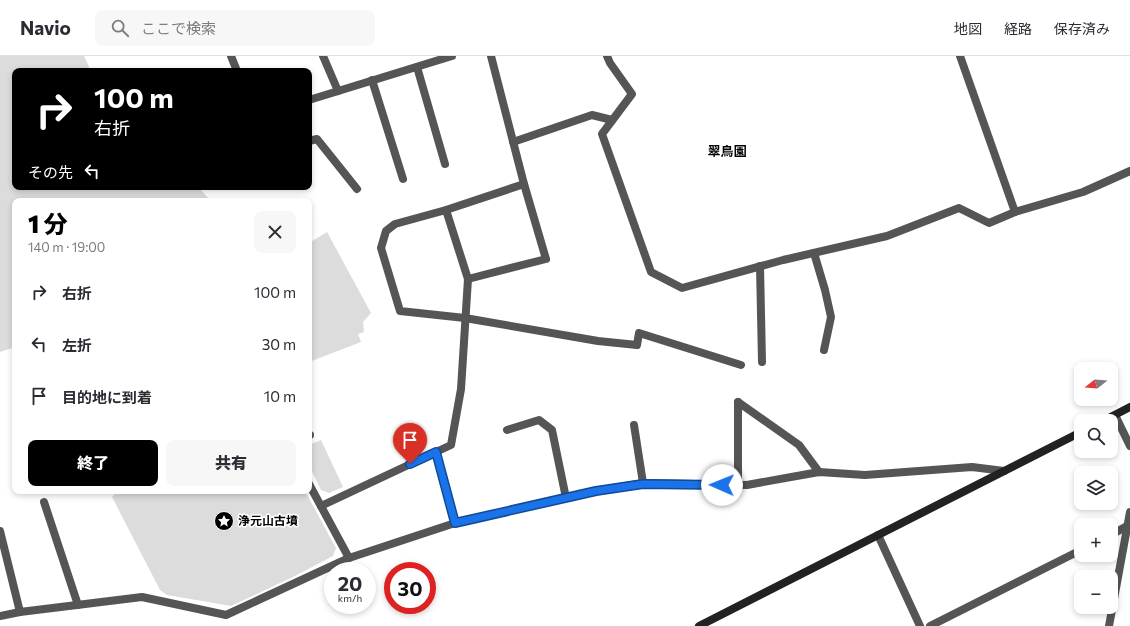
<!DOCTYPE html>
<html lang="ja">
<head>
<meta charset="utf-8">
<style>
  :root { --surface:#fff; --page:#f7f7f7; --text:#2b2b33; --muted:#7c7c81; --line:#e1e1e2; --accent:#000 }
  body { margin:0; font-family:Commissioner,"Noto Sans JP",sans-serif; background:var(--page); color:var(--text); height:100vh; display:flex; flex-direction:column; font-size:15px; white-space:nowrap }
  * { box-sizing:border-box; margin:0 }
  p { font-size:13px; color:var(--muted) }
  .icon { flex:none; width:22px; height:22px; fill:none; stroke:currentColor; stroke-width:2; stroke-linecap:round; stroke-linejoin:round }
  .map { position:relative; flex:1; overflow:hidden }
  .sheet { position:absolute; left:12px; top:142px; width:300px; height:296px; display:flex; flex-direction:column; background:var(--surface); border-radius:8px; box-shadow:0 2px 6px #0003 }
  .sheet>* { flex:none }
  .banner { position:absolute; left:12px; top:12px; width:300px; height:122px; border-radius:8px; box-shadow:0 2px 6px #0003; background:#000; color:#fff; overflow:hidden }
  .needle { width:26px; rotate:253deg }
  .tools { position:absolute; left:1074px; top:306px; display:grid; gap:8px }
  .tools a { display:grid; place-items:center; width:44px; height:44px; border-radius:8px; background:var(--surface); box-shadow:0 2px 6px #0003; font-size:20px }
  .speed { position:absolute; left:324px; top:506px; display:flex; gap:8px; font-size:20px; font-weight:700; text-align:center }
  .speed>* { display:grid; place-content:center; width:52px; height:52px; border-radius:50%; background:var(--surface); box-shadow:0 2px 6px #0003; line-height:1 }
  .speed small { font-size:10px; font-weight:400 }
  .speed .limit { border:6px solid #d22; background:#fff; color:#111 }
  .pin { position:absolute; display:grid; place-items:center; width:34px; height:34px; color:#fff; margin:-41px -17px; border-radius:50% 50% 50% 0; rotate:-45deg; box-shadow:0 0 4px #0007 }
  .pin .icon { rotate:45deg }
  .me { position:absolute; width:44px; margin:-22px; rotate:271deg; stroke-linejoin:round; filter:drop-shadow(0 0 3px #0008) }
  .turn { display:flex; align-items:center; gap:14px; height:84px; padding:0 16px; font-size:18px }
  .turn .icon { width:52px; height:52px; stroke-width:2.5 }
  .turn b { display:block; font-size:28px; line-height:34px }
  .then { display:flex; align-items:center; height:38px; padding:0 16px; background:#0003; gap:8px; font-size:15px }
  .round { display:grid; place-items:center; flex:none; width:42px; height:42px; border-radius:8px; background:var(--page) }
  .summary { display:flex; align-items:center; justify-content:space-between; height:68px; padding:0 16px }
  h1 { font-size:24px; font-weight:800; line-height:30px; color:var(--accent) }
  .action { display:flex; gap:8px; margin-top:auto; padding:8px 16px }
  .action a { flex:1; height:46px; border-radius:8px; background:var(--accent); color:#fff; font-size:16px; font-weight:800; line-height:46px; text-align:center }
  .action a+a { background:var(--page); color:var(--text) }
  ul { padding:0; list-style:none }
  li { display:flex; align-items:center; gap:12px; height:52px; padding:0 16px }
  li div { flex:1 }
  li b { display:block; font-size:15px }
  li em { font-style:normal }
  header { display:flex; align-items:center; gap:24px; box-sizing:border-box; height:56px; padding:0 20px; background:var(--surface); border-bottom:1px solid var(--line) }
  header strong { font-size:19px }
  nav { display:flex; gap:22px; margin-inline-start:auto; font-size:14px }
  .search { width:280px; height:36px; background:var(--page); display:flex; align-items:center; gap:10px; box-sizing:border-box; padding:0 14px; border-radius:8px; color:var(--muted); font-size:15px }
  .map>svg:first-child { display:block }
</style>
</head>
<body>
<header>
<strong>Navio</strong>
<div class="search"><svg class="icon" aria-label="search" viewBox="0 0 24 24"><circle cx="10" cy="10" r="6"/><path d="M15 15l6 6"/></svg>ここで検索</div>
<nav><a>地図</a><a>経路</a><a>保存済み</a></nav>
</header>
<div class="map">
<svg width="1130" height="570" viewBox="0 0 1130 570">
  <rect width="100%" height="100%" fill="#fff"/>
  <g fill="#dcdcdc">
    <polygon points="0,0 84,0 91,15 15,15 15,131 198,131 211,145 15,145 15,291 0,296"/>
    <polygon points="327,176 371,257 363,266 364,276 358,278 361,286 309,306 309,187"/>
    <polygon points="321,384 343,431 329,437 321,434 309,409 309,389"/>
    <polygon points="117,435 305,435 336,492 333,500 293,521 231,550 167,539 160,534 112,441"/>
  </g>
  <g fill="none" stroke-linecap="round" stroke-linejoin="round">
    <g stroke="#555" stroke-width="8">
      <polyline points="231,0 237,15"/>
      <polyline points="323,0 338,35"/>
      <polyline points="607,0 610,7 632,38 602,78 651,216 682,232 783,204 887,180 959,152 989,167 1015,156 1083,136 1130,115"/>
      <polyline points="960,0 1015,156"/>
      <polyline points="417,11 445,108"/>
      <polyline points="372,24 403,123"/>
      <polyline points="309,44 452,0"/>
      <polyline points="309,85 317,83 357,133"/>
      <polyline points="513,86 592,59 612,64"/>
      <polyline points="524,128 446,154 395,168 386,175 381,192 400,255 465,262 598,285 637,289 639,277 741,309"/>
      <polyline points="814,197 825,234 831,261 824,294"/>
      <polyline points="760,210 762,306"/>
      <polyline points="468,223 546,203 524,128 491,0"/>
      <polyline points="738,346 799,389 819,416"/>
      <polyline points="738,346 738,429"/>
      <polyline points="1115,359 1130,390"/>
      <polyline points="634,369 643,427"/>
      <polyline points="507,374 539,364 552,374 566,442"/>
      <polyline points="309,379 310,379"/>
      <polyline points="436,396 455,467"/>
      <polyline points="309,428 349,502"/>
      <polyline points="44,446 78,549"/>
      <polyline points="321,450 451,389 461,333 468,223 446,154"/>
      <polyline points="0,475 20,556"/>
      <polyline points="878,479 920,570"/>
      <polyline points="1111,479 1127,470"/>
      <polyline points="0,560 20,556 142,541 226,559 349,502 455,467 596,435 643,427 747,429 819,416 865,419 972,411 1004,415"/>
      <polyline points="930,570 1081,494"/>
      <polyline points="1109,570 1130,456"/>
    </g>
    <g stroke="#222" stroke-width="8">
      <polyline points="1103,365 1130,351"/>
      <polyline points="699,570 1081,376"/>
    </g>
  </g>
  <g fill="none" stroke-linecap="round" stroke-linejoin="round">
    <defs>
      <polyline id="route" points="410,408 436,396 455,467 596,435 643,428 722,429"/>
    </defs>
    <use href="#route" stroke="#114b97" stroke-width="10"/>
    <use href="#route" stroke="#1a73e8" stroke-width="7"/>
  </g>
  <defs>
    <symbol id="sight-disc" viewBox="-11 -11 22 22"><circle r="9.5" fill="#000" stroke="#fff"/><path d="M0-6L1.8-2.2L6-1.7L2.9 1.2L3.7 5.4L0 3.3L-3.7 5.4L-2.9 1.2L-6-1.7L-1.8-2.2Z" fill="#fff"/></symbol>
  </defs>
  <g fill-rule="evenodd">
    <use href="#sight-disc" x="213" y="454" width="22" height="22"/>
  </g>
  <g text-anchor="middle" stroke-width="3" stroke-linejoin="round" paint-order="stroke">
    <g font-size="12" font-weight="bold" fill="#000" stroke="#fff" text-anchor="start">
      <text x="238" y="469">浄元山古墳</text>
    </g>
    <g font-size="13" font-weight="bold" fill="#000" stroke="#fff">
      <text x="727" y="100">翠鳥園</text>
    </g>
  </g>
</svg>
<div class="tools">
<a><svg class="needle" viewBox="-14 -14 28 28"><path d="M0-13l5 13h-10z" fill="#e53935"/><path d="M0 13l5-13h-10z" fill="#7c7c81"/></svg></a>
<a><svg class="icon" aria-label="search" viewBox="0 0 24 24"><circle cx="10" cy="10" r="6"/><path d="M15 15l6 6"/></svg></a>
<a><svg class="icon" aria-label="layers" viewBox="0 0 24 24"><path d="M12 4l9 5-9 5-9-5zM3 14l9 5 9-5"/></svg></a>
<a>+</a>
<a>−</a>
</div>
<div class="speed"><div>20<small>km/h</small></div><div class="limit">30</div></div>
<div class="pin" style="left:410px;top:408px;background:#d93025"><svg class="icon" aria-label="arrive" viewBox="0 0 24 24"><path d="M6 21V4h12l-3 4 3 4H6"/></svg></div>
<svg class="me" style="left:722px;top:429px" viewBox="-20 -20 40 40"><circle r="19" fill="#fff"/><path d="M0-13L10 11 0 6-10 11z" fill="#1a73e8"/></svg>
<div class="banner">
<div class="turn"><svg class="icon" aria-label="right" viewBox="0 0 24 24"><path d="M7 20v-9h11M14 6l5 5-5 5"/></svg><div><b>100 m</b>右折</div></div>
<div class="then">その先<svg class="icon" aria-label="left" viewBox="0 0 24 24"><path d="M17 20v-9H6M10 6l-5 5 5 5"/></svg></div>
</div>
<section class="sheet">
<div class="summary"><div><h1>1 分</h1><p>140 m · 19:00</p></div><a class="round"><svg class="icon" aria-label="close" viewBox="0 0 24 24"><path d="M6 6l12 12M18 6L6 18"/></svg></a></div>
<ul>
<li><svg class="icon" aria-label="right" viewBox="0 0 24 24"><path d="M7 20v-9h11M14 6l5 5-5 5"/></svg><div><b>右折</b></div><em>100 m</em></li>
<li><svg class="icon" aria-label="left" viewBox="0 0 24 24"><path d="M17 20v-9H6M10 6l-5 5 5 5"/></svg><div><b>左折</b></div><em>30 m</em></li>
<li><svg class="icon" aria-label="arrive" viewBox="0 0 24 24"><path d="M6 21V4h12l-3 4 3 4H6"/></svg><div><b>目的地に到着</b></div><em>10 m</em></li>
</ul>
<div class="action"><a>終了</a><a>共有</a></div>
</section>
</div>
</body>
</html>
